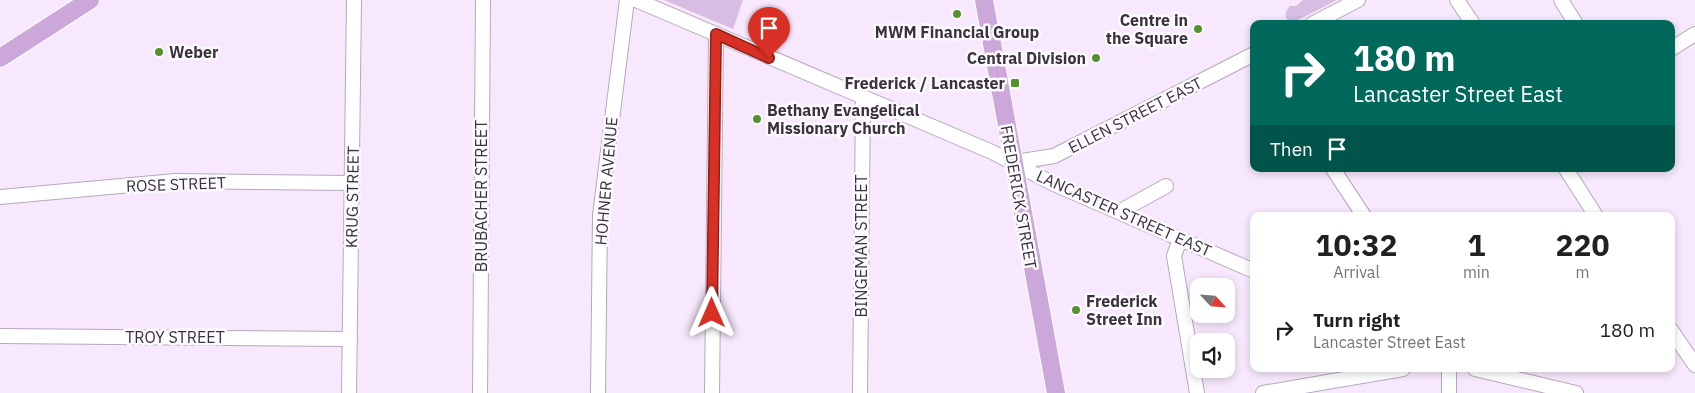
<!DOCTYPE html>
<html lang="en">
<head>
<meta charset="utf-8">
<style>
  :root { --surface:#fff; --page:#f6f6f6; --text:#202124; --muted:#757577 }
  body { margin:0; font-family:"IBM Plex Sans",sans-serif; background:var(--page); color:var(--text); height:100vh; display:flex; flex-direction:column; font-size:19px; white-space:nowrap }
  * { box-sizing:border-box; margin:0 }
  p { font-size:16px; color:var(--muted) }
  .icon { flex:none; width:28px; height:28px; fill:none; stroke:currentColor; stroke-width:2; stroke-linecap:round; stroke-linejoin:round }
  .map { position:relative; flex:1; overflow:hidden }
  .sheet { position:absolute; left:1250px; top:212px; width:425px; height:160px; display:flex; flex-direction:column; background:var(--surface); border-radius:10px; box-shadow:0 2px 8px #0003 }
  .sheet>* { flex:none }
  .guide { position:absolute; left:1250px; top:20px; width:425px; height:152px; border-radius:10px; box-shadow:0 2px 8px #0003; background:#00695c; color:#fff; overflow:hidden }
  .needle { width:32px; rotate:116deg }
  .buttons { position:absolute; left:1190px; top:278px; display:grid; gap:10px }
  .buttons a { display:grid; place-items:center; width:45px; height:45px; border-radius:10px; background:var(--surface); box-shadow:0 2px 8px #0003; font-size:25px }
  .pin { position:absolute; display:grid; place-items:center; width:42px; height:42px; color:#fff; margin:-51px -21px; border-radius:50% 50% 50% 0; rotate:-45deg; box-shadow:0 0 5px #0007 }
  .pin .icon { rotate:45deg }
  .me { position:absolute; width:55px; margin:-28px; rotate:0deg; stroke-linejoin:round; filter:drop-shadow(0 0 4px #0008) }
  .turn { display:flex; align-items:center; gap:18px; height:105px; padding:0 20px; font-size:22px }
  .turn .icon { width:65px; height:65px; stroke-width:2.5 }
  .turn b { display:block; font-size:35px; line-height:42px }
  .then { display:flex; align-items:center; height:48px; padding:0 20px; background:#0003; gap:10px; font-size:19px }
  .eta { display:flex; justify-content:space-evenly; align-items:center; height:85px; text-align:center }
  .eta b { font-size:30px; font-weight:700; line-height:35px }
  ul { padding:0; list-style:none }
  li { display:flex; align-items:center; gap:15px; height:65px; padding:0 20px }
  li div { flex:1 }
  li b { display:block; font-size:19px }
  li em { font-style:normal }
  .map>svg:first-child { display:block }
</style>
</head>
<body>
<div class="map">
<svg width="1695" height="393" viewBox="0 0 1695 393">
  <rect width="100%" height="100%" fill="#f7e8fd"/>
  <g fill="#d7bce3">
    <polygon points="664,0 743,0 733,29"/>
    <path d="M1303,0H1337L1292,23C1284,19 1284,12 1290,6H1296Z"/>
  </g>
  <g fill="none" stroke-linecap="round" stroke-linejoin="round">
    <defs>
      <g id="minor">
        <polyline points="636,0 992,152 1054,184 1254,271"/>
        <polyline points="1457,0 1473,24"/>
        <polyline points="1561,0 1576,24"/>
        <polyline points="1312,24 1358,0"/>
        <polyline points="1671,49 1695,34"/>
        <polyline points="1015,162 1054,156 1254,54"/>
        <polyline points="1333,169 1364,216"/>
        <polyline points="1566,169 1596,216"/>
        <polyline points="0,197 175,181 352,183"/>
        <polyline points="1119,212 1166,186"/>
        <polyline points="1180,239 1174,256 1197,393"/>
        <polyline points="1671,330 1695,365"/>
        <polyline points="0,336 350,339"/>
        <polyline points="1475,369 1576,393"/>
        <polyline points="349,393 354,0"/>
        <polyline points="480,393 483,0"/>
        <polyline points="598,393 600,215 627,0"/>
        <polyline points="712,393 716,34"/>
        <polyline points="860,393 863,99"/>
        <polyline points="1263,393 1403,369"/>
        <polyline points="1449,393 1449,369"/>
      </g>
      <g id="major">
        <polyline points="984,0 1056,393"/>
        <polyline points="0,58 90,0"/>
      </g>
    </defs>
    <use href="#minor" stroke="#b6a9bc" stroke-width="16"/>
    <use href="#major" stroke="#fff" stroke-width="20"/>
    <use href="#minor" stroke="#fff" stroke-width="14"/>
    <use href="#major" stroke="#cba7da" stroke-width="18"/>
  </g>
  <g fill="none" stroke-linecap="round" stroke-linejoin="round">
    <defs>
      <polyline id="route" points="712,313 716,34 769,58"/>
    </defs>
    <use href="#route" stroke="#8d1f18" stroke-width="12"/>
    <use href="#route" stroke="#d93025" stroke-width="9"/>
  </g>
  <g fill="#56912f" stroke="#fdfaff" stroke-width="2">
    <circle cx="957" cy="14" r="5"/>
    <circle cx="1198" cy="29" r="5"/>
    <circle cx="159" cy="52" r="5"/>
    <circle cx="1096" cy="58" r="5"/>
    <rect x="1010" y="78" width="10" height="10" rx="2.5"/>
    <circle cx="757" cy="119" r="5"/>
    <circle cx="1076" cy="310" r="5"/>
  </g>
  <g text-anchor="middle" stroke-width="5" stroke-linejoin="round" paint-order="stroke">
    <g font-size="16" font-weight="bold" fill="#39343c" stroke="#fdfaff" text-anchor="end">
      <text x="1188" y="26">Centre in<tspan x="1188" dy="18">the Square</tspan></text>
      <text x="957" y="38" text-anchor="middle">MWM Financial Group</text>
      <text x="169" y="58" text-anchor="start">Weber</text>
      <text x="1086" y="64">Central Division</text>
      <text x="1005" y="89">Frederick / Lancaster</text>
      <text x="767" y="116" text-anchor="start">Bethany Evangelical<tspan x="767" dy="18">Missionary Church</tspan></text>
      <text x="1086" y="307" text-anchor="start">Frederick<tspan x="1086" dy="18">Street Inn</tspan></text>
    </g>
    <g font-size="16" fill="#39343c" stroke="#fdfaff">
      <text transform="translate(1135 115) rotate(-27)" y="6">ELLEN STREET EAST</text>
      <text transform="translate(606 181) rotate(-85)" y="6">HOHNER AVENUE</text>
      <text transform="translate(176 184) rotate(-2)" y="6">ROSE STREET</text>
      <text transform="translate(481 196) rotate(-90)" y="6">BRUBACHER STREET</text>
      <text transform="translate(352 197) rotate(-89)" y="6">KRUG STREET</text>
      <text transform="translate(1019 197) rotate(80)" y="6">FREDERICK STREET</text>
      <text transform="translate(1124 213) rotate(24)" y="6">LANCASTER STREET EAST</text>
      <text transform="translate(861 246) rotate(-90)" y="6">BINGEMAN STREET</text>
      <text x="175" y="343">TROY STREET</text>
    </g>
  </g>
</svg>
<div class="buttons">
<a><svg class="needle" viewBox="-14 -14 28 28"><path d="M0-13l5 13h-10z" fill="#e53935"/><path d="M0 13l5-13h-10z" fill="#757577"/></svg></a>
<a><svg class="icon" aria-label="sound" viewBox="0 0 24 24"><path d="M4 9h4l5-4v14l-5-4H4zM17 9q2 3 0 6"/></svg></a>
</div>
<div class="pin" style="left:769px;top:58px;background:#d93025"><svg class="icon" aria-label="arrive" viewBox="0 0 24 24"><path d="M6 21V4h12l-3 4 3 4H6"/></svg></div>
<svg class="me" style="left:712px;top:313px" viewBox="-20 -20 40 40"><path d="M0-17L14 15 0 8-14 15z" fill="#d93025" stroke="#fff" stroke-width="4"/></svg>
<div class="guide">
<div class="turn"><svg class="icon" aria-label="right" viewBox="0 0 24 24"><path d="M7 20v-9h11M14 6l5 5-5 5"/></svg><div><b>180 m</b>Lancaster Street East</div></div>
<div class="then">Then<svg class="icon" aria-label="arrive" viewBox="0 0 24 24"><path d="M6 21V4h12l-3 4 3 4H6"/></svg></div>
</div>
<section class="sheet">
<div class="eta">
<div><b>10:32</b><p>Arrival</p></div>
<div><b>1</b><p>min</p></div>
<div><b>220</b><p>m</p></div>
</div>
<ul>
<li><svg class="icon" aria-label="right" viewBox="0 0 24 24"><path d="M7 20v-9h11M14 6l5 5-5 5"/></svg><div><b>Turn right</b><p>Lancaster Street East</p></div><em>180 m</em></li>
</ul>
</section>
</div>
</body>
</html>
